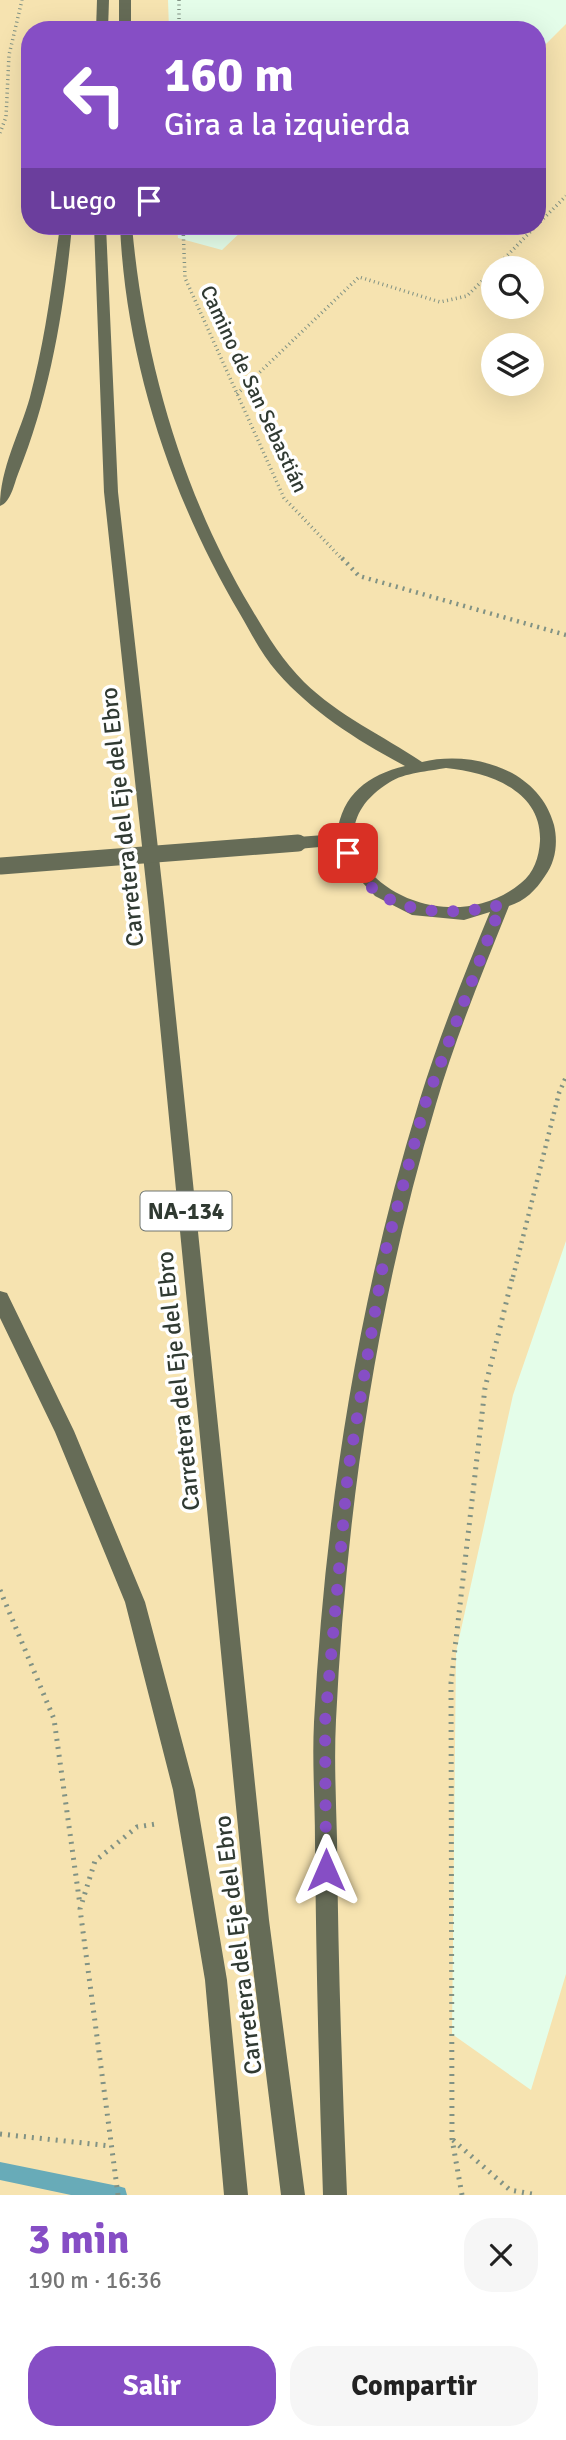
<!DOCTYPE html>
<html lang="es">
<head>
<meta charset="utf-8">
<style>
  :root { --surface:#fff; --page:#f6f6f6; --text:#222; --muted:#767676; --accent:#864ec5 }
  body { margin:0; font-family:Signika,sans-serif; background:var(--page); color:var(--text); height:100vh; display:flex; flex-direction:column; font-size:26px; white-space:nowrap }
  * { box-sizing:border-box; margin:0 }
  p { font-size:23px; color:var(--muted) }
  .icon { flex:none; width:38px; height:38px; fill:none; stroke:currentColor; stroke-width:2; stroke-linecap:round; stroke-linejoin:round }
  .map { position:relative; height:2195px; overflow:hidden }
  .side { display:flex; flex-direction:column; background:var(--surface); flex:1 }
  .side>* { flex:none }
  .banner { position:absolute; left:21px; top:21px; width:525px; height:214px; border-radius:28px; box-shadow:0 7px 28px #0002; background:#864ec5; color:#fff; overflow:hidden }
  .buttons { position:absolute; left:481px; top:256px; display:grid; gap:14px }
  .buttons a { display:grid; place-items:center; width:63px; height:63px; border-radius:50%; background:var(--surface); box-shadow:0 7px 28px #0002; font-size:35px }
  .pin { position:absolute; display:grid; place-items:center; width:60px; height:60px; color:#fff; margin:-30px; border-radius:14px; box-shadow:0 4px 10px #0006 }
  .me { position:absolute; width:77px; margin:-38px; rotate:0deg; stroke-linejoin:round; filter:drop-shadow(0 0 5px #0008) }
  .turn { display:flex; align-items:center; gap:24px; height:147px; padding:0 28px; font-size:32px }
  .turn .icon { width:91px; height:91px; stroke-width:2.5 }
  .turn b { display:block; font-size:49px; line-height:60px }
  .then { display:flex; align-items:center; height:66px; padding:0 28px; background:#0003; gap:14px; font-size:26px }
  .round { display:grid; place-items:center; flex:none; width:74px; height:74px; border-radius:28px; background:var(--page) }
  .overview { display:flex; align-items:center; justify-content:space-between; height:119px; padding:0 28px }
  h1 { font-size:42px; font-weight:700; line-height:52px; color:var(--accent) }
  .primary-button { display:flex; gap:14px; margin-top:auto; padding:14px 28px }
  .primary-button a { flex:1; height:80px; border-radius:28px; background:var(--accent); color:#fff; font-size:28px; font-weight:700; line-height:80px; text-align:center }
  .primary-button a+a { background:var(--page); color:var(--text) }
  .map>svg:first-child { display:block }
</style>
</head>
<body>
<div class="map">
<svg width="566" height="2195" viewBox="0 0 566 2195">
  <rect width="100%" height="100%" fill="#e4fde9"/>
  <path fill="#f6e3b0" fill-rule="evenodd" d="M0,0H168L169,30H30V226H177L178,238L222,250L247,226H537V53L566,24V1241L513,1395L456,1652L452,2034L531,2090L566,1974V2195H0ZM494,268H532V306H494ZM494,345H532V383H494Z"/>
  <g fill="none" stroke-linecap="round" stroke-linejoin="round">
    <polygon fill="#68abb8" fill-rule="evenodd" points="0,2162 118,2186 125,2188 127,2195 71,2195 0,2180"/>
    <g stroke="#819284" stroke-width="3.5" stroke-dasharray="1 3.5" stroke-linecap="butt">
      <polyline points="179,0 179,30"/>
      <polyline points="0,133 6,117 9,55 22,0"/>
      <polyline points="537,225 566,196"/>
      <polyline points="183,226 185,278 284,498 343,560"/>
      <polyline points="495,268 536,226"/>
      <polyline points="237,394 359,277 440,302 467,296 494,269"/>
    </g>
    <g stroke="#819284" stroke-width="4.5" stroke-dasharray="2 5" stroke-linecap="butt">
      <polyline points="342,558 359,576 566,635"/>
      <polyline points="513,1277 559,1093 566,1077"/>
    </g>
    <g stroke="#819284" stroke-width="5" stroke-dasharray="2 6" stroke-linecap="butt">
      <polyline points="0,1590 54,1719 80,1905"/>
      <polyline points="0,2134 111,2146"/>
      <polyline points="453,2140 510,2190 537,2195"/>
      <polyline points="118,2195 80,1909 95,1861 137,1827 156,1824"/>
      <polyline points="462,2195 452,2139 451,1683 485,1388 513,1275"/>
    </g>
    <g fill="#666c57" fill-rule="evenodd">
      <polygon points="97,0 109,0 108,30 96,30"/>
      <rect x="119" y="0" width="12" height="30"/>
      <path d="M60,226H72C64,310 50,395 18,474C14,484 11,502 0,506C0,468 20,433 30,397C45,340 52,284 60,226Z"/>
      <polygon points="94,226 106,226 118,492 164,902 269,1920 305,2195 281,2195 247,1920 148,902 104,492"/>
      <path d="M120,226H132C144,360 182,493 251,608C267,635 282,660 304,682C339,716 382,735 422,762C472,750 539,769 554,825C558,842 556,861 545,876C536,890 525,901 509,906C483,971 456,1036 436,1104C376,1304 346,1512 336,1720C334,1760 336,1800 337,1839C338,1958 342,2076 347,2195H323C319,2077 316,1959 315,1841C315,1801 312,1762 314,1722C325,1513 357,1303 419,1102C439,1037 464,975 490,912L464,920L412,915L375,896L349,868L341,845L298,849L290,843L298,837L337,834C342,794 368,775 405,766C358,741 312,712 277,672C262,655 251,633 240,614C171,498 126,361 120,226ZM446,768C488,772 542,790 540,841C539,857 534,873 521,883C432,956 286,846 390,782C404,773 429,771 446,768Z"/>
      <polygon points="0,1291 7,1293 74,1431 145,1602 195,1790 227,1980 248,2195 224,2195 205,1980 173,1790 125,1602 55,1432 0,1318"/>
    </g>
    <polyline stroke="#666c57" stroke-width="17" points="1,866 298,843"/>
  </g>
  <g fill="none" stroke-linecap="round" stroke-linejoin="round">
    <path stroke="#864ec5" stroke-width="12" stroke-dasharray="0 21.6" d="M326,1870L325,1722L348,1471L385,1253L425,1104L501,905C445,918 372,916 348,853"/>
  </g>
  <g text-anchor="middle" stroke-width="7" stroke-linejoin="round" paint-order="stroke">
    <g font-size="21" fill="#303a32" stroke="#fff">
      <text transform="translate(254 389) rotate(65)" y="7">Camino de San Sebastián</text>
    </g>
    <rect fill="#fff" stroke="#6e7570" stroke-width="2" x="140.5" y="1191.5" width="91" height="39" rx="5"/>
    <g font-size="23" font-weight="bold" fill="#303a32">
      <text x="186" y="1219">NA-134</text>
    </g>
    <g font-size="24" fill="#303a32" stroke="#fff">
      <text transform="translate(122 817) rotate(-96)" y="8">Carretera del Eje del Ebro</text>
      <text transform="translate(178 1381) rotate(-96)" y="8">Carretera del Eje del Ebro</text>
      <text transform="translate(238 1945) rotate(-97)" y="8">Carretera del Eje del Ebro</text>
    </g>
  </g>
</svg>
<div class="buttons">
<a><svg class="icon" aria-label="search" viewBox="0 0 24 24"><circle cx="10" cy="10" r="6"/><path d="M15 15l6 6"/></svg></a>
<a><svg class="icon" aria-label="layers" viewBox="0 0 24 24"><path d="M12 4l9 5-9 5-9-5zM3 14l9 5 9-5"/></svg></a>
</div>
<div class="pin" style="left:348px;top:853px;background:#d93025"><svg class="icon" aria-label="arrive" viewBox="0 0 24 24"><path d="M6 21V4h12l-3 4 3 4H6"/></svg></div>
<svg class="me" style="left:326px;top:1870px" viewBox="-20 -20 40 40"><path d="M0-17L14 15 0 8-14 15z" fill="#864ec5" stroke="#fff" stroke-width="4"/></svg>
<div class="banner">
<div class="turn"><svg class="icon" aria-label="left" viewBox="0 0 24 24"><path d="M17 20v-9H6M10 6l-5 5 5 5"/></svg><div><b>160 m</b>Gira a la izquierda</div></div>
<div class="then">Luego<svg class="icon" aria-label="arrive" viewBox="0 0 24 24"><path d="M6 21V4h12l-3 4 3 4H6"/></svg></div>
</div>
</div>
<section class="side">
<div class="overview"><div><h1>3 min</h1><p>190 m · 16:36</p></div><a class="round"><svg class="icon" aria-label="close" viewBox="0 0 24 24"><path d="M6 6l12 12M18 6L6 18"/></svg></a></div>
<div class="primary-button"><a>Salir</a><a>Compartir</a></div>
</section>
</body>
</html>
